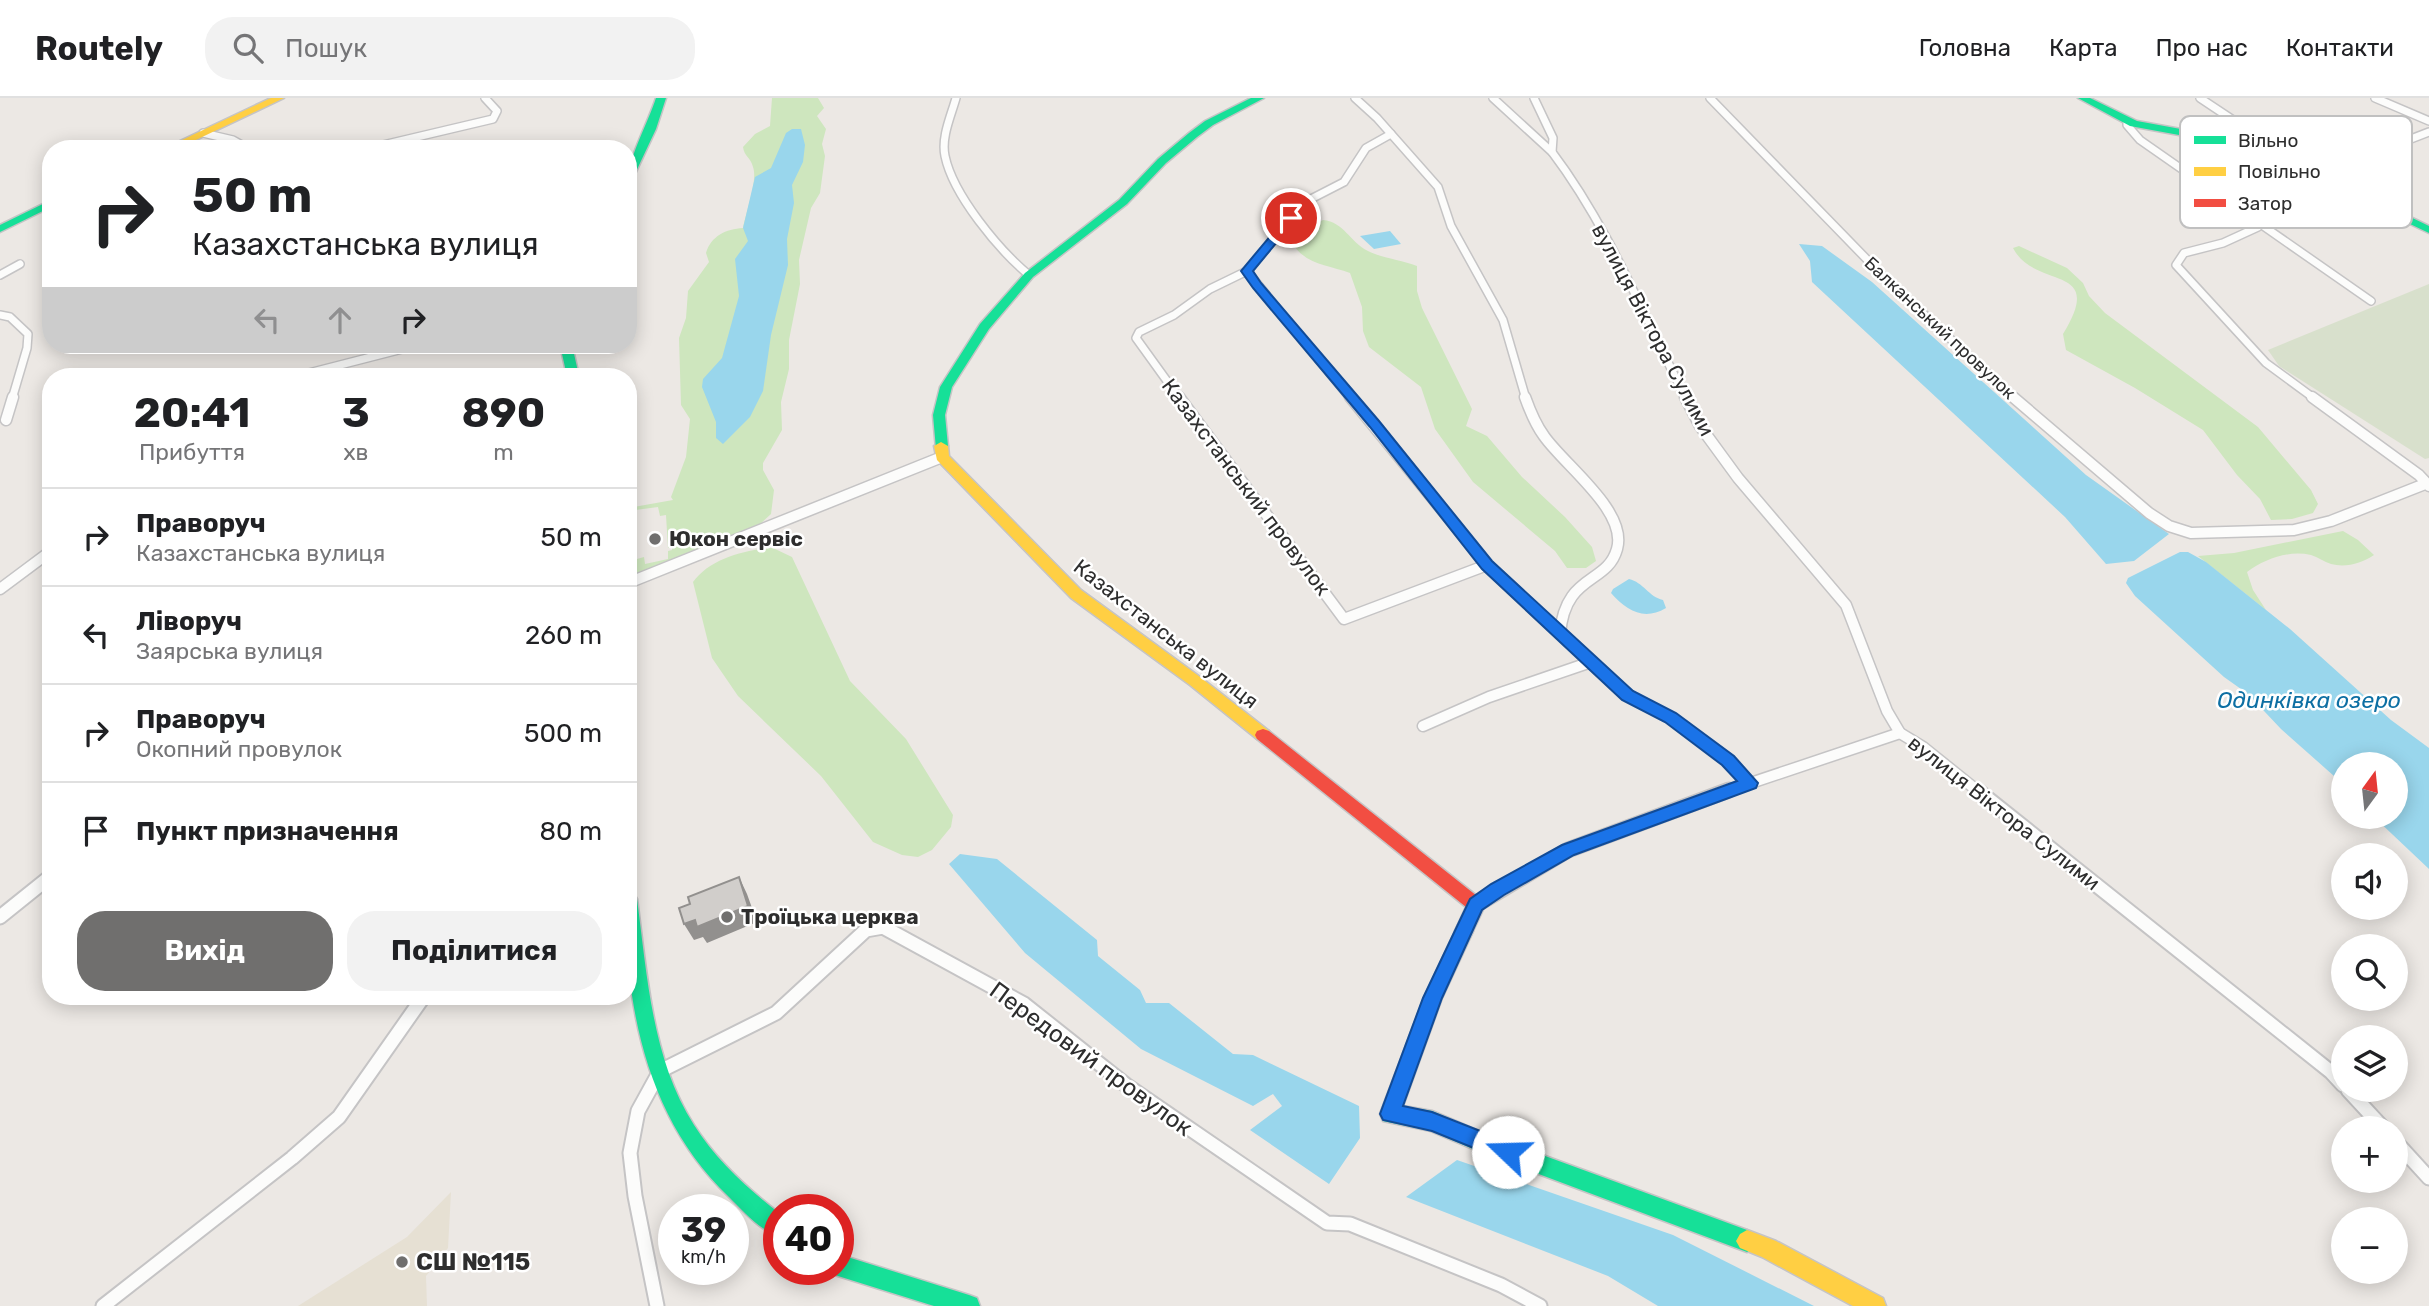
<!DOCTYPE html>
<html lang="uk">
<head>
<meta charset="utf-8">
<style>
  :root { --surface:#fff; --page:#f2f2f2; --text:#202124; --muted:#757577; --line:#e0e0e0; --accent:#706f6e }
  body { margin:0; font-family:Rubik,sans-serif; background:var(--page); color:var(--text); height:100vh; display:flex; flex-direction:column; font-size:26px; white-space:nowrap }
  * { box-sizing:border-box; margin:0 }
  p { font-size:23px; color:var(--muted) }
  .icon { flex:none; width:38px; height:38px; fill:none; stroke:currentColor; stroke-width:2; stroke-linecap:round; stroke-linejoin:round }
  .map { position:relative; flex:1; overflow:hidden }
  .side { position:absolute; left:42px; top:270px; width:595px; height:637px; display:flex; flex-direction:column; background:var(--surface); border-radius:28px; box-shadow:0 4px 18px #0003 }
  .side>* { flex:none }
  .top-card { position:absolute; left:42px; top:42px; width:595px; height:214px; border-radius:28px; box-shadow:0 4px 18px #0003; background:#fff; color:var(--text); overflow:hidden }
  .needle { width:46px; rotate:15deg }
  .buttons { position:absolute; left:2331px; top:654px; display:grid; gap:14px }
  .buttons a { display:grid; place-items:center; width:77px; height:77px; border-radius:50%; background:var(--surface); box-shadow:0 4px 18px #0003; font-size:35px }
  .speed { position:absolute; left:658px; top:1096px; display:flex; gap:14px; font-size:35px; font-weight:700; text-align:center }
  .speed>* { display:grid; place-content:center; width:91px; height:91px; border-radius:50%; background:var(--surface); box-shadow:0 4px 18px #0003; line-height:1 }
  .speed small { font-size:18px; font-weight:400 }
  .speed .limit { border:10px solid #d22; background:#fff; color:#111 }
  .pin { position:absolute; display:grid; place-items:center; width:60px; height:60px; color:#fff; margin:-30px; border:4px solid #fff; border-radius:50%; box-shadow:0 2px 7px #0007 }
  .me { position:absolute; width:77px; margin:-38px; rotate:291deg; stroke-linejoin:round; filter:drop-shadow(0 0 5px #0008) }
  .turn { display:flex; align-items:center; gap:24px; height:147px; padding:0 35px; font-size:32px }
  .turn .icon { width:91px; height:91px; stroke-width:2.5 }
  .turn b { display:block; font-size:49px; line-height:60px }
  .lanes { display:flex; align-items:center; height:66px; padding:0 35px; background:#0003; justify-content:center; gap:35px; direction:ltr }
  .lanes .off { opacity:.35 }
  .eta { display:flex; justify-content:space-evenly; align-items:center; height:119px; text-align:center }
  .eta b { font-size:42px; font-weight:700; line-height:49px }
  .primary-button { display:flex; gap:14px; margin-top:auto; padding:14px 35px }
  .primary-button a { flex:1; height:80px; border-radius:28px; background:var(--accent); color:#fff; font-size:28px; font-weight:700; line-height:80px; text-align:center }
  .primary-button a+a { background:var(--page); color:var(--text) }
  ul { padding:0; list-style:none }
  li { display:flex; align-items:center; gap:21px; height:98px; padding:0 35px; border-top:2px solid var(--line) }
  li div { flex:1 }
  li b { display:block; font-size:26px }
  li em { font-style:normal }
  header { display:flex; align-items:center; gap:42px; box-sizing:border-box; height:98px; padding:0 35px; background:var(--surface); border-bottom:2px solid var(--line) }
  header strong { font-size:33px }
  nav { display:flex; gap:38px; margin-inline-start:auto; font-size:24px }
  .search { width:490px; height:63px; background:var(--page); display:flex; align-items:center; gap:18px; box-sizing:border-box; padding:0 24px; border-radius:28px; color:var(--muted); font-size:26px }
  .map>svg:first-child { display:block }
</style>
</head>
<body>
<header>
<strong>Routely</strong>
<div class="search"><svg class="icon" aria-label="search" viewBox="0 0 24 24"><circle cx="10" cy="10" r="6"/><path d="M15 15l6 6"/></svg>Пошук</div>
<nav><a>Головна</a><a>Карта</a><a>Про нас</a><a>Контакти</a></nav>
</header>
<div class="map">
<svg width="2429" height="1208" viewBox="0 0 2429 1208">
  <rect width="100%" height="100%" fill="#ece8e4"/>
  <polygon fill="#e6e0d3" points="451,1094 448,1150 426,1178 427,1208 298,1208 407,1139"/>
  <g fill="#cee6be">
    <path d="M772,0H818L824,10L817,18L826,31L822,46L825,58L820,95L811,110L799,162L800,186L789,242V271L781,304L782,332L763,365V372L774,392L771,416L759,427L628,483L630,463L644,459L645,466L668,461V453L672,452V449L668,450L666,417L660,418L658,409L628,413V410L673,402L671,399L686,359L690,321L681,307L679,240L686,220L688,193L709,164L706,155C711,138 726,131 743,130C746,114 758,82 753,69C751,60 744,58 743,49L755,36L770,28Z"/>
    <path d="M1323,122C1344,124 1350,144 1368,153C1382,160 1402,162 1417,168V193L1422,210L1472,311L1466,328L1487,338L1522,379L1565,419L1592,449L1596,463L1586,470H1567L1555,453L1473,384L1435,331L1421,289L1369,249L1363,233L1362,209L1350,175C1328,167 1303,166 1292,144L1302,133Z"/>
    <path d="M2019,148L2067,170L2083,185L2089,198L2105,215L2258,329L2311,392L2318,406L2313,415L2292,421L2271,422L2260,401L2237,377L2203,332L2135,290L2066,252L2063,236C2107,164 2035,193 2013,150Z"/>
    <path d="M2343,433L2358,442L2374,457C2362,465 2346,470 2331,466C2324,464 2318,459 2311,457C2288,452 2265,461 2247,474L2253,492L2266,512L2198,458L2234,455Z"/>
    <path d="M773,450L792,459L850,583L906,641L953,717L951,729L932,752L918,759L902,757L873,744L821,678L738,598L712,560L693,484C709,461 746,451 773,450Z"/>
  </g>
  <polygon fill="#d8e0cc" points="2429,186 2429,360 2425,361 2279,268 2268,252"/>
  <g fill="#99d6ec">
    <polygon points="792,31 801,31 805,47 803,64 792,87 794,105 787,141 788,167 771,237 763,293 750,319 723,346 716,340 716,324 702,289 703,281 722,260 739,198 735,161 748,143 743,130 755,79 771,70 786,35"/>
    <polygon points="1390,133 1401,146 1374,151 1360,138"/>
    <polygon points="1799,146 1822,148 1872,184 2086,377 2169,436 2134,463 2106,466 2065,419 1812,184 1810,163"/>
    <polygon points="2180,454 2188,454 2206,464 2290,531 2391,622 2429,650 2429,771 2374,719 2396,719 2396,667 2343,667 2343,686 2281,631 2248,596 2224,579 2135,498 2126,485 2128,480"/>
    <path d="M1629,481C1643,484 1649,499 1663,502L1666,510C1644,523 1627,513 1611,495L1613,491Z"/>
    <polygon points="960,756 997,761 1097,842 1098,858 1140,892 1146,905 1169,905 1233,956 1253,957 1359,1008 1360,1040 1329,1086 1250,1032 1282,1008 1273,996 1253,1008 1141,951 1025,855 949,766"/>
    <polygon points="1457,1062 1673,1137 1814,1208 1658,1208 1608,1178 1406,1099"/>
  </g>
  <g fill="none" stroke-linecap="round" stroke-linejoin="round">
    <defs>
      <g id="street-far2">
        <path d="M956,0C951,18 941,39 945,58C953,97 999,152 1029,177"/>
        <polyline points="1355,0 1377,20 1438,89 1451,128 1503,222 1526,301"/>
        <polyline points="1493,0 1552,54"/>
        <path d="M1534,0L1553,40L1552,54C1608,128 1644,218 1686,301"/>
        <polyline points="1710,0 1885,180 2015,301"/>
        <polyline points="2200,0 2233,22 2242,44"/>
        <polyline points="2375,0 2429,23"/>
        <polyline points="2127,23 2127,27 2140,42 2259,125 2258,129 2223,145 2184,155 2176,167 2266,265 2315,301"/>
        <polyline points="203,35 233,42 249,51"/>
        <polyline points="366,51 493,21 497,13 485,0"/>
        <polyline points="2315,78 2429,34"/>
        <polyline points="2259,125 2371,203"/>
        <polyline points="1247,173 1351,301"/>
        <polyline points="0,177 20,166"/>
        <polyline points="0,217 10,219 28,236 27,250 12,301"/>
        <polyline points="297,278 418,247"/>
        <polyline points="1180,301 1136,240 1139,234 1174,217 1210,191 1247,173 1307,103 1344,84 1366,50 1391,36"/>
      </g>
      <g id="street-far1">
        <polyline points="1179,299 1344,521 1487,467"/>
        <polyline points="1350,299 1487,467 1628,597 1670,620 1728,662 1750,685"/>
        <path d="M1525,299C1530,313 1535,326 1544,338C1564,367 1628,413 1617,451C1607,487 1565,475 1560,536"/>
        <polyline points="1685,299 1700,328 1738,380 1846,507 1887,613 1900,635 1923,649 1979,694"/>
        <polyline points="2013,299 2149,415 2169,428 2191,435 2294,432 2331,423 2425,386"/>
        <polyline points="2312,299 2419,377 2429,388"/>
        <polyline points="6,322 13,299"/>
        <polyline points="628,485 942,359"/>
        <polyline points="0,491 51,453"/>
        <polyline points="1423,628 1489,599 1591,564"/>
        <polyline points="1724,694 1900,635"/>
      </g>
      <g id="street">
        <polyline points="1977,692 2331,974 2343,987"/>
        <polyline points="1476,807 1568,752 1729,692"/>
        <polyline points="0,819 51,778"/>
        <polyline points="2348,992 2384,1031"/>
        <polyline points="2396,1044 2429,1080"/>
        <polyline points="103,1208 292,1060 339,1019 424,898"/>
        <polyline points="657,1208 635,1098 630,1055 638,1013 660,973 776,915 866,832 883,829 1024,906 1126,987 1327,1125 1350,1126 1501,1187 1540,1208"/>
      </g>
      <g id="fast">
        <path d="M656,0H666L656,31L633,80L628,83C628,60 648,25 656,0Z"/>
        <polygon points="1251,0 1264,0 1213,27 1197,39 1166,65 1127,106 1033,179 989,231 952,289 945,317 948,348 941,352 936,351 933,317 940,289 980,226 1025,175 1119,102 1158,61 1189,35 1205,23"/>
        <polygon points="2078,0 2090,0 2137,23 2257,45 2429,128 2429,135 2250,50 2130,28"/>
        <polygon points="51,102 51,109 0,134 0,127"/>
        <polygon points="560,247 572,247 579,278 567,278"/>
        <path d="M628,793L634,796L637,801C647,876 652,962 694,1027C716,1062 747,1090 779,1115V1139C760,1132 743,1113 729,1099C666,1039 638,959 629,874C626,848 628,820 628,793Z"/>
        <polygon points="1464,825 1470,827 1473,833 1442,900 1403,1008 1432,1013 1488,1037 1747,1132 1754,1136 1758,1143 1754,1150 1747,1154 1485,1056 1431,1033 1383,1023 1380,1016 1424,900 1458,827"/>
        <polygon points="838,1156 969,1197 977,1200 980,1208 934,1208 838,1178 830,1175 829,1171 838,1171"/>
      </g>
      <g id="slow">
        <polygon points="271,0 284,0 177,51 163,51"/>
        <polygon points="941,344 948,348 949,358 1081,492 1200,579 1269,633 1271,637 1269,641 1257,641 1190,587 1071,500 937,362 934,348"/>
        <polygon points="1747,1132 1776,1143 1883,1200 1886,1208 1853,1208 1762,1159 1740,1150 1736,1143 1740,1136"/>
      </g>
      <polygon id="jam" points="1263,631 1269,633 1482,802 1485,807 1470,839 1464,841 1458,839 1455,833 1466,809 1257,641 1255,637 1257,633"/>
    </defs>
    <use href="#street-far2" stroke="#c5c4c5" stroke-width="10"/>
    <use href="#street-far1" stroke="#c5c4c5" stroke-width="13"/>
    <use href="#street" stroke="#c5c4c5" stroke-width="17"/>
    <use href="#fast" stroke="#c5c4c5" stroke-width="3"/>
    <use href="#slow" stroke="#c5c4c5" stroke-width="3"/>
    <use href="#jam" stroke="#c5c4c5" stroke-width="3"/>
    <use href="#street-far2" stroke="#fcfcfb" stroke-width="7"/>
    <use href="#street-far1" stroke="#fcfcfb" stroke-width="10"/>
    <use href="#street" stroke="#fcfcfb" stroke-width="13"/>
    <use href="#fast" fill="#16e098" fill-rule="evenodd"/>
    <use href="#slow" fill="#ffcf43" fill-rule="evenodd"/>
    <use href="#jam" fill="#f24e42" fill-rule="evenodd"/>
  </g>
  <polygon fill="#92908e" points="739,779 747,796 757,824 707,845 703,839 694,842 684,826 695,822"/>
  <polygon fill="#d1cecb" stroke="#92908e" stroke-width="2" points="739,779 748,808 697,829 695,822 684,826 679,810 690,806 688,799"/>
  <polygon fill="#1a73e8" stroke="#114b97" stroke-width="2" points="1287,118 1297,120 1253,173 1261,185 1379,323 1492,463 1633,593 1676,615 1734,658 1758,685 1756,690 1574,757 1504,797 1482,812 1442,900 1403,1008 1432,1014 1516,1047 1519,1054 1516,1062 1508,1064 1432,1033 1383,1022 1380,1016 1423,900 1470,801 1491,786 1562,747 1737,683 1722,667 1665,624 1622,602 1482,471 1370,329 1253,190 1241,173"/>
  <g fill="#706f6e" stroke="#fff" stroke-width="2.5">
    <circle cx="655" cy="441" r="7"/>
    <circle cx="727" cy="819" r="7"/>
    <circle cx="402" cy="1164" r="7"/>
  </g>
  <g text-anchor="middle" stroke-width="5" stroke-linejoin="round" paint-order="stroke">
    <g font-size="18" fill="#2e2e2e" stroke="#fff">
      <text transform="translate(1940 230) rotate(43)" y="6">Балканський провулок</text>
    </g>
    <g font-size="21" fill="#2e2e2e" stroke="#fff">
      <text transform="translate(1653 232) rotate(62)" y="7">вулиця Віктора Сулими</text>
      <text transform="translate(1246 389) rotate(53)" y="7">Казахстанський провулок</text>
      <text transform="translate(1166 536) rotate(38)" y="7">Казахстанська вулиця</text>
      <text transform="translate(2004 715) rotate(38)" y="7">вулиця Віктора Сулими</text>
    </g>
    <g font-size="21" font-weight="bold" fill="#2e2e2e" stroke="#fff" text-anchor="start">
      <text x="669" y="448">Юкон сервіс</text>
      <text x="741" y="826">Троїцька церква</text>
    </g>
    <g font-size="23" font-style="italic" fill="#0d6fa3" stroke="#fff">
      <text x="2309" y="610">Одинківка озеро</text>
    </g>
    <g font-size="24" fill="#2e2e2e" stroke="#fff">
      <text transform="translate(1091 961) rotate(36)" y="8">Передовий провулок</text>
    </g>
    <g font-size="24" font-weight="bold" fill="#2e2e2e" stroke="#fff" text-anchor="start">
      <text x="416" y="1172">СШ №115</text>
    </g>
  </g>
  <rect x="2180" y="18" width="232" height="112" rx="10" fill="#fff" stroke="#c0c0c0" stroke-width="2"/>
  <rect x="2194" y="38" width="32" height="8" fill="#16e098"/>
  <rect x="2194" y="69" width="32" height="9" fill="#ffcf43"/>
  <rect x="2194" y="101" width="32" height="8" fill="#f24e42"/>
  <g font-size="19" fill="#2e2e2e">
    <text x="2238" y="49">Вільно</text>
    <text x="2238" y="80">Повільно</text>
    <text x="2238" y="112">Затор</text>
  </g>
</svg>
<div class="buttons">
<a><svg class="needle" viewBox="-14 -14 28 28"><path d="M0-13l5 13h-10z" fill="#e53935"/><path d="M0 13l5-13h-10z" fill="#757577"/></svg></a>
<a><svg class="icon" aria-label="sound" viewBox="0 0 24 24"><path d="M4 9h4l5-4v14l-5-4H4zM17 9q2 3 0 6"/></svg></a>
<a><svg class="icon" aria-label="search" viewBox="0 0 24 24"><circle cx="10" cy="10" r="6"/><path d="M15 15l6 6"/></svg></a>
<a><svg class="icon" aria-label="layers" viewBox="0 0 24 24"><path d="M12 4l9 5-9 5-9-5zM3 14l9 5 9-5"/></svg></a>
<a>+</a>
<a>−</a>
</div>
<div class="speed"><div>39<small>km/h</small></div><div class="limit">40</div></div>
<div class="pin" style="left:1291px;top:120px;background:#d93025"><svg class="icon" aria-label="arrive" viewBox="0 0 24 24"><path d="M6 21V4h12l-3 4 3 4H6"/></svg></div>
<svg class="me" style="left:1508px;top:1054px" viewBox="-20 -20 40 40"><circle r="19" fill="#fff"/><path d="M0-13L10 11 0 6-10 11z" fill="#1a73e8"/></svg>
<div class="top-card">
<div class="turn"><svg class="icon" aria-label="right" viewBox="0 0 24 24"><path d="M7 20v-9h11M14 6l5 5-5 5"/></svg><div><b>50 m</b>Казахстанська вулиця</div></div>
<div class="lanes"><svg class="icon off" aria-label="left" viewBox="0 0 24 24"><path d="M17 20v-9H6M10 6l-5 5 5 5"/></svg><svg class="icon off" aria-label="ahead" viewBox="0 0 24 24"><path d="M12 20V5M6 11l6-6 6 6"/></svg><svg class="icon" aria-label="right" viewBox="0 0 24 24"><path d="M7 20v-9h11M14 6l5 5-5 5"/></svg></div>
</div>
<section class="side">
<div class="eta">
<div><b>20:41</b><p>Прибуття</p></div>
<div><b>3</b><p>хв</p></div>
<div><b>890</b><p>m</p></div>
</div>
<ul>
<li><svg class="icon" aria-label="right" viewBox="0 0 24 24"><path d="M7 20v-9h11M14 6l5 5-5 5"/></svg><div><b>Праворуч</b><p>Казахстанська вулиця</p></div><em>50 m</em></li>
<li><svg class="icon" aria-label="left" viewBox="0 0 24 24"><path d="M17 20v-9H6M10 6l-5 5 5 5"/></svg><div><b>Ліворуч</b><p>Заярська вулиця</p></div><em>260 m</em></li>
<li><svg class="icon" aria-label="right" viewBox="0 0 24 24"><path d="M7 20v-9h11M14 6l5 5-5 5"/></svg><div><b>Праворуч</b><p>Окопний провулок</p></div><em>500 m</em></li>
<li><svg class="icon" aria-label="arrive" viewBox="0 0 24 24"><path d="M6 21V4h12l-3 4 3 4H6"/></svg><div><b>Пункт призначення</b></div><em>80 m</em></li>
</ul>
<div class="primary-button"><a>Вихід</a><a>Поділитися</a></div>
</section>
</div>
</body>
</html>
